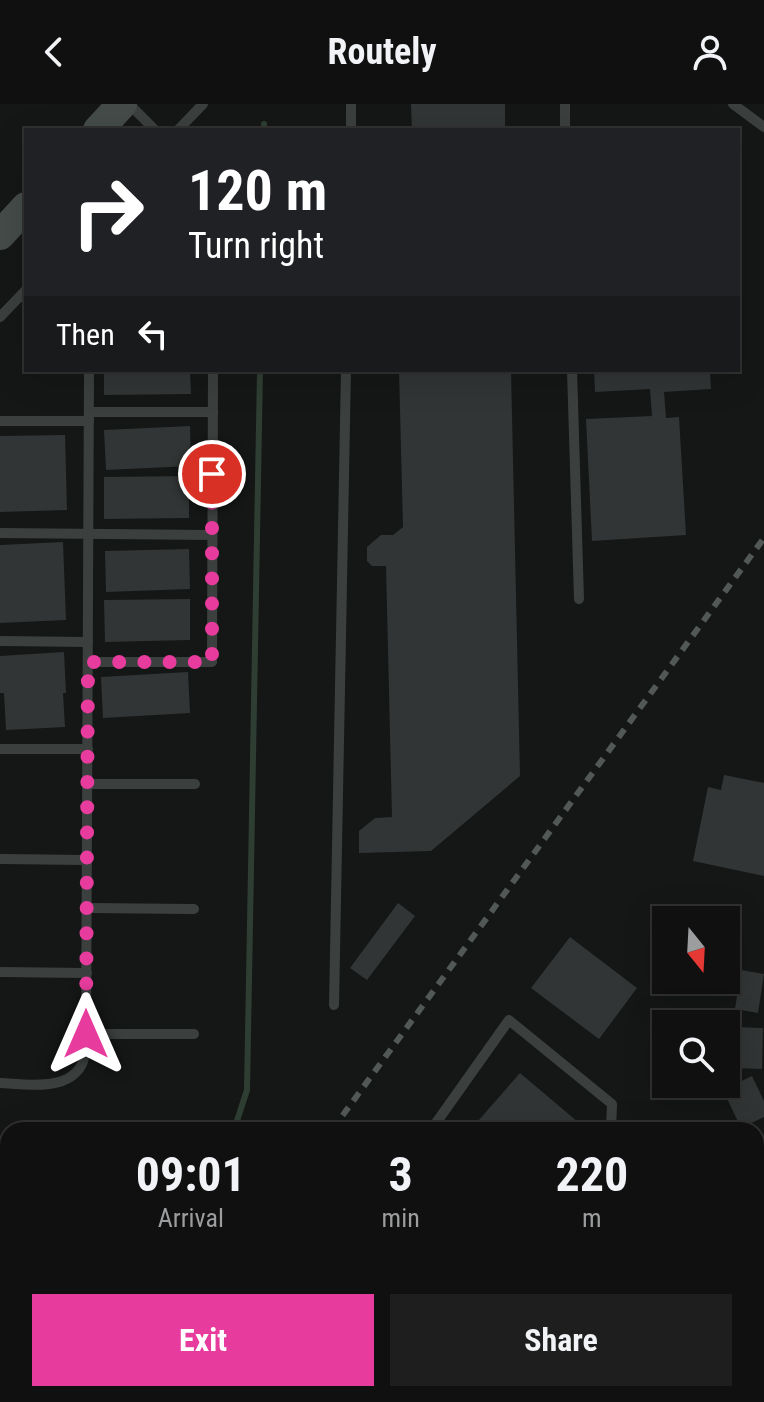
<!DOCTYPE html>
<html lang="en">
<head>
<meta charset="utf-8">
<style>
  :root { --surface:#101010; --page:#1e1e1e; --text:#f1f3f6; --muted:#9c9d9f; --line:#303030; --accent:#e73c9d }
  body { margin:0; font-family:"Roboto Condensed",sans-serif; background:var(--page); color:var(--text); height:100vh; display:flex; flex-direction:column; font-size:30px; white-space:nowrap }
  * { box-sizing:border-box; margin:0 }
  p { font-size:26px; color:var(--muted) }
  .icon { flex:none; width:44px; height:44px; fill:none; stroke:currentColor; stroke-width:2; stroke-linecap:round; stroke-linejoin:round }
  .map { position:relative; flex:1; overflow:hidden }
  .side { position:absolute; left:0px; top:1018px; width:764px; height:280px; display:flex; flex-direction:column; background:var(--surface); border-radius:24px 24px 0 0; box-shadow:0 8px 32px #0002,0 0 0 2px var(--line) }
  .side>* { flex:none }
  .top-card { position:absolute; left:24px; top:24px; width:716px; height:244px; border-radius:0px; box-shadow:0 8px 32px #0002,0 0 0 2px var(--line); background:#202124; color:#fff; overflow:hidden }
  .needle { width:52px; rotate:162deg }
  .fabs { position:absolute; left:652px; top:802px; display:grid; gap:16px }
  .fabs a { display:grid; place-items:center; width:88px; height:88px; border-radius:0px; background:var(--surface); box-shadow:0 8px 32px #0002,0 0 0 2px var(--line); font-size:40px }
  .pin { position:absolute; display:grid; place-items:center; width:68px; height:68px; color:#fff; margin:-34px; border:4px solid #fff; border-radius:50%; box-shadow:0 2px 8px #0007 }
  .me { position:absolute; width:88px; margin:-44px; rotate:0deg; stroke-linejoin:round; filter:drop-shadow(0 0 6px #0008) }
  .turn { display:flex; align-items:center; gap:28px; height:168px; padding:0 32px; font-size:36px }
  .turn .icon { width:104px; height:104px; stroke-width:2.5 }
  .turn b { display:block; font-size:56px; line-height:68px }
  .then { display:flex; align-items:center; height:76px; padding:0 32px; background:#0003; gap:16px; font-size:30px }
  .eta { display:flex; justify-content:space-evenly; align-items:center; height:136px; text-align:center }
  .eta b { font-size:48px; font-weight:700; line-height:56px }
  .button { display:flex; gap:16px; margin-top:auto; padding:16px 32px }
  .button a { flex:1; height:92px; border-radius:0px; background:var(--accent); color:#fff; font-size:32px; font-weight:700; line-height:92px; text-align:center }
  .button a+a { background:var(--page); color:var(--text) }
  header { display:flex; justify-content:space-between; align-items:center; height:104px; padding:0 32px; background:var(--surface); font-size:36px; font-weight:700 }
  .map>svg:first-child { display:block }
</style>
</head>
<body>
<header><svg class="icon" aria-label="back" viewBox="0 0 24 24"><path d="M15 5l-7 7 7 7"/></svg>Routely<svg class="icon" aria-label="person" viewBox="0 0 24 24"><circle cx="12" cy="8" r="4"/><path d="M4 21q1-7 8-7t8 7"/></svg></header>
<div class="map">
<svg width="764" height="1298" viewBox="0 0 764 1298">
  <rect width="100%" height="100%" fill="#151616"/>
  <g fill="none" stroke-linecap="round" stroke-linejoin="round">
    <g stroke="#2f3e32" stroke-width="6">
      <polyline points="264,26 264,20"/>
      <polyline points="234,1026 247,986 260,266"/>
    </g>
  </g>
  <g fill="#323535">
    <polygon points="411,0 505,0 505,26 412,26"/>
    <polygon points="104,266 190,266 191,290 104,291"/>
    <polygon points="399,266 511,266 520,672 431,747 359,749 359,727 375,714 392,713 386,462 372,462 367,457 367,443 381,431 393,431 403,423"/>
    <polygon points="594,266 710,266 711,285 664,288 666,314 679,313 686,431 592,437 586,315 652,312 650,285 595,288"/>
    <polygon points="190,322 191,362 106,366 104,326"/>
    <polygon points="65,331 67,406 0,408 0,332"/>
    <polygon points="189,372 189,414 104,415 104,373"/>
    <polygon points="63,438 66,516 0,519 0,441"/>
    <polygon points="189,445 190,485 106,488 105,447"/>
    <polygon points="190,495 190,536 105,538 104,496"/>
    <polygon points="64,548 66,589 63,589 65,623 6,626 4,589 0,589 0,552"/>
    <polygon points="188,568 190,609 103,614 101,573"/>
    <polygon points="724,671 764,679 764,772 693,757 708,683 721,686"/>
    <polygon points="398,799 415,812 367,876 350,864"/>
    <polygon points="570,833 637,884 599,935 531,884"/>
    <polygon points="741,866 764,870 758,909 735,905"/>
    <polygon points="734,923 763,924 762,965 733,964"/>
    <polygon points="520,969 578,1018 570,1026 489,1026 478,1017"/>
    <polygon points="752,972 764,997 764,1013 741,1024 723,986"/>
    <polygon points="756,1093 764,1094 763,1131 756,1130"/>
    <polygon points="756,1144 762,1144 760,1186 756,1186"/>
    <polygon points="0,1155 8,1179 8,1201 0,1212"/>
    <polygon points="761,1201 764,1213 764,1240 756,1242 756,1203"/>
    <polygon points="294,1290 308,1290 317,1298 287,1298"/>
    <polygon points="340,1290 376,1290 369,1298 350,1298"/>
    <polygon points="388,1290 475,1290 476,1298 389,1298"/>
    <polygon points="495,1290 561,1290 562,1298 496,1298"/>
  </g>
  <g fill="none" stroke-linecap="round" stroke-linejoin="round">
    <g stroke="#3b403e" stroke-width="10">
      <polyline points="129,0 155,26"/>
      <polyline points="565,0 565,26"/>
      <polyline points="733,0 764,23"/>
      <polyline points="178,26 203,0"/>
      <polyline points="351,26 351,0"/>
      <polyline points="0,213 26,186"/>
      <polyline points="572,266 579,495"/>
      <polyline points="89,308 213,308"/>
      <polyline points="0,317 89,317"/>
      <polyline points="0,429 212,431"/>
      <polyline points="0,537 88,538"/>
      <polyline points="88,558 212,558 213,266"/>
      <polyline points="0,645 88,645"/>
      <polyline points="87,680 195,680"/>
      <polyline points="0,755 87,756"/>
      <polyline points="87,804 194,805"/>
      <polyline points="0,868 87,869"/>
      <polyline points="334,901 346,266"/>
      <polyline points="86,930 194,930"/>
      <path d="M0,979C26,980 68,988 82,960C85,954 85,946 86,941L89,266"/>
      <polyline points="431,1026 509,916 612,1000 611,1026"/>
      <polyline points="237,1298 243,1290"/>
      <polyline points="602,1298 603,1290"/>
    </g>
    <g stroke="#444b48" stroke-width="30">
      <polyline points="98,26 122,0"/>
      <polyline points="0,131 26,103"/>
    </g>
    <g stroke="#515855" stroke-width="6" stroke-dasharray="10 8" stroke-linecap="butt">
      <polyline points="332,1026 764,434"/>
      <polyline points="0,1124 8,1147"/>
      <polyline points="33,1298 33,1290"/>
      <polyline points="133,1298 138,1290"/>
    </g>
  </g>
  <g fill="none" stroke-linecap="round" stroke-linejoin="round">
    <polyline stroke="#e73c9d" stroke-width="14" stroke-dasharray="0 25.2" points="86,930 88,558 212,558 212,370"/>
  </g>
</svg>
<div class="fabs">
<a><svg class="needle" viewBox="-14 -14 28 28"><path d="M0-13l5 13h-10z" fill="#e53935"/><path d="M0 13l5-13h-10z" fill="#9c9d9f"/></svg></a>
<a><svg class="icon" aria-label="search" viewBox="0 0 24 24"><circle cx="10" cy="10" r="6"/><path d="M15 15l6 6"/></svg></a>
</div>
<div class="pin" style="left:212px;top:370px;background:#d93025"><svg class="icon" aria-label="arrive" viewBox="0 0 24 24"><path d="M6 21V4h12l-3 4 3 4H6"/></svg></div>
<svg class="me" style="left:86px;top:930px" viewBox="-20 -20 40 40"><path d="M0-17L14 15 0 8-14 15z" fill="#e73c9d" stroke="#fff" stroke-width="4"/></svg>
<div class="top-card">
<div class="turn"><svg class="icon" aria-label="right" viewBox="0 0 24 24"><path d="M7 20v-9h11M14 6l5 5-5 5"/></svg><div><b>120 m</b>Turn right</div></div>
<div class="then">Then<svg class="icon" aria-label="left" viewBox="0 0 24 24"><path d="M17 20v-9H6M10 6l-5 5 5 5"/></svg></div>
</div>
<section class="side">
<div class="eta">
<div><b>09:01</b><p>Arrival</p></div>
<div><b>3</b><p>min</p></div>
<div><b>220</b><p>m</p></div>
</div>
<div class="button"><a>Exit</a><a>Share</a></div>
</section>
</div>
</body>
</html>
